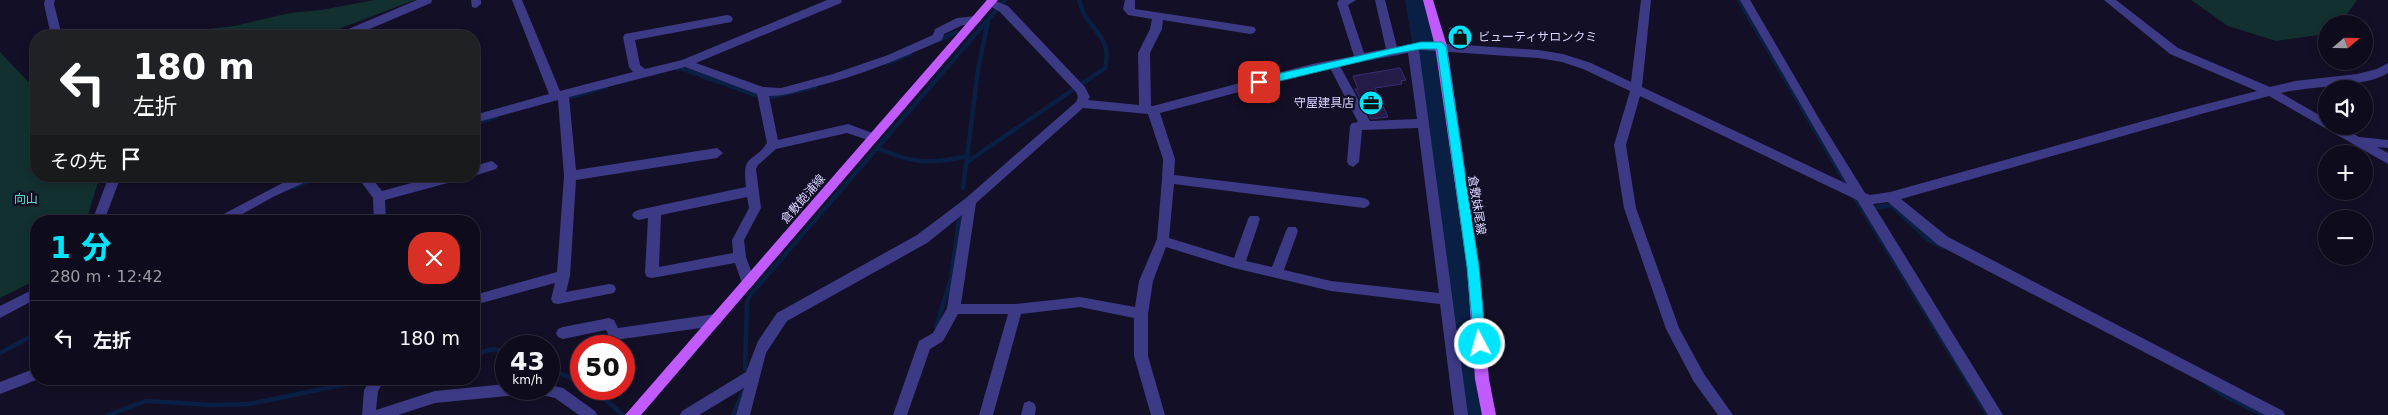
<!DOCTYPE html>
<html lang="ja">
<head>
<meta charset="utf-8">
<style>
  :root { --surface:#0e0b1c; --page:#1c1929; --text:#f1f3f6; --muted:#9b9ba3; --line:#2e2b3b; --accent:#00e5ff }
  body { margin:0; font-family:"DejaVu Sans","Noto Sans JP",sans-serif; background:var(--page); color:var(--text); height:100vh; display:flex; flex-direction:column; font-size:19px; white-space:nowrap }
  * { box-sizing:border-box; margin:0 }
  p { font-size:16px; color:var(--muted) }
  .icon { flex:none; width:28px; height:28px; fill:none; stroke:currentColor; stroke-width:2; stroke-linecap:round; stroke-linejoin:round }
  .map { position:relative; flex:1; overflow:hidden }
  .details { position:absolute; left:30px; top:215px; width:450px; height:170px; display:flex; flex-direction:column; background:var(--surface); border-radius:20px; box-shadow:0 2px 8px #0003,0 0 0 1px var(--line) }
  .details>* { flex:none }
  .hud { position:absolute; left:30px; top:30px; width:450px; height:152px; border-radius:20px; box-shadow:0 2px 8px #0003,0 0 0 1px var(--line); background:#202124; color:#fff; overflow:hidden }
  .needle { width:32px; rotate:70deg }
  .fabs { position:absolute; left:2318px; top:15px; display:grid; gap:10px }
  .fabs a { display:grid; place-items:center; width:55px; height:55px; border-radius:50%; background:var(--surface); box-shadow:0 2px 8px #0003,0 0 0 1px var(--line); font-size:25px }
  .speed { position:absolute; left:495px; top:335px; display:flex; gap:10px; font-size:25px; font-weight:700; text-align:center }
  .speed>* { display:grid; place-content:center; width:65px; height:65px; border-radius:50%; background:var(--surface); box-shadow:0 2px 8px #0003,0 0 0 1px var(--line); line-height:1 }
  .speed small { font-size:12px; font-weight:400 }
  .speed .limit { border:8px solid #d22; background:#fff; color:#111 }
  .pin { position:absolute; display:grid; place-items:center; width:42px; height:42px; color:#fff; margin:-21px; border-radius:10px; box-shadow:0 2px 8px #0006 }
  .me { position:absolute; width:55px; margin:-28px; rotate:354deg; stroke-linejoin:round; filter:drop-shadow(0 0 4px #0008) }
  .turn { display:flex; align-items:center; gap:18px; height:105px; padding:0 20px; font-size:22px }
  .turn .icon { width:65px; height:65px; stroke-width:2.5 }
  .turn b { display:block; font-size:35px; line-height:42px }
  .then { display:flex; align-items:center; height:48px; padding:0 20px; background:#0003; gap:10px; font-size:19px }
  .round { display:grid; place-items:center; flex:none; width:52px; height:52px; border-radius:20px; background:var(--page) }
  .headline { display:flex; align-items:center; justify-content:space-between; height:85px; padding:0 20px }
  h1 { font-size:30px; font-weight:800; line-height:38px; color:var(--accent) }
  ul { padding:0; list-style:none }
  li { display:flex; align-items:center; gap:15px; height:75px; padding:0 20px; border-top:1px solid var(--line) }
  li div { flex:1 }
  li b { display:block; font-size:19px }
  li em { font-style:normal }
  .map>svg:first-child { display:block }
</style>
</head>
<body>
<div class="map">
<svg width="2388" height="415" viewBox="0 0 2388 415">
  <rect width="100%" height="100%" fill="#130f26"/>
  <g fill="#12302f">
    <polygon points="374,0 415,0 320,36 168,36 173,33 234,26 290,13 321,10"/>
    <polygon points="2191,0 2357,0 2340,24 2326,24 2326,34 2276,41 2228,26"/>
    <polygon points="0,52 36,90 36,176 100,176 86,221 36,221 36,280 0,298"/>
  </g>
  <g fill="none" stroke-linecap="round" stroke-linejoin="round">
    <g stroke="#0a1f44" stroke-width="4.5">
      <polyline points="1739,0 1849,188"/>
      <polyline points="937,41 956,32"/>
      <polyline points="887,63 910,54"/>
      <polyline points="677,69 680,68 755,95"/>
      <polyline points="770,97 815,87"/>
      <polyline points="566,98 606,87"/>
      <polyline points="474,124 497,116"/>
      <path d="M877,148C912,163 930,165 967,156"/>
      <path d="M967,162L1105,68C1114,34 1086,31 1079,0"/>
      <polyline points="294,187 321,176"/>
      <polyline points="963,188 978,70 988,21"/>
      <polyline points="1853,194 1988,415"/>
      <polyline points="1878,207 1891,205 1929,240 1943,247"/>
      <polyline points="936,327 951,279 960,212"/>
      <polyline points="0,353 36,334"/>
      <polyline points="474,354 494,349 506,353"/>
      <polyline points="549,368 581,383"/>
      <polyline points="745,369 747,302 750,295 1005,0"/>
      <polyline points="2207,384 2227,397 2263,415"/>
      <polyline points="593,389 623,415"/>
      <polyline points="108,415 146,401 214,405 250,404 366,380"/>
      <polyline points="733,415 743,392"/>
    </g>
    <path fill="#0a1f44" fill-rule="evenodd" d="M1405,0H1427C1457,137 1473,276 1489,415H1459L1431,155Z"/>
  </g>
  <g fill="#241b47" stroke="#3b2d73">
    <polygon points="1450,28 1467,29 1469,43 1452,42"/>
    <polygon points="1400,68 1406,80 1401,81 1402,84 1375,88 1388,117 1371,119 1355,89 1358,89 1353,76"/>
  </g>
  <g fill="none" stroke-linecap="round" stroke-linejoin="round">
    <g fill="#3d3a85" fill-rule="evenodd">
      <polygon points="45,0 55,0 54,4 62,36 51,36 44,4"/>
      <polygon points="417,0 432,0 431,3 353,36 337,36 339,33"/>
      <polygon points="471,0 481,0 481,4 476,8 472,7"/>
      <path d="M512,0H522L560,91L633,72L629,67L623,37L625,34L727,15L731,16L733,19L731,22L635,40L640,65L645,69L682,60L827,0H842L841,3L696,63L763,87L781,88L833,74L888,55L933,35L935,29L957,18L976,16L982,20L976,24L963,25L944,34L942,40C900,59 859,76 814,87C799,91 785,96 769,96L778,140L848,124L878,135L880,138L874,142L847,133L776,149L758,165L756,169L761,208L744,240L746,257L755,282L753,286H743L735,263L652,278L647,277L645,273L648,218L638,220L634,218L632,215L634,212L638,210L746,187C742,152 752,165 767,143L757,94L685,67L569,97L576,170L717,148L723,153L717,158L576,180L570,276L566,292L609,284L614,285L616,289L614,293L558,304L553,303L551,299L555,283L474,305V295L557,272L564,176L558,100L474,123V115L549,94ZM747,197L749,208L732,240L733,253L659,267L661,215Z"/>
      <path d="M986,0H993L1008,6L1085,87L1090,97L1088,100L1139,105L1138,53L1150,29L1152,19L1128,15L1123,9L1125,0H1135V9L1254,27L1256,30L1254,33L1250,34L1163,20L1162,29L1150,53L1151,106H1153L1312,64L1354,56L1337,3L1339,0H1356L1348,5L1364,53L1386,49L1375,0H1385L1397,47L1421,42L1538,50L1563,54L1591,63L1631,82L1641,0H1651L1642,87L1847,184L1740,0H1750L1821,122L1865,193L1870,195L1890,192C2012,159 2134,122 2257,91L2170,54L2104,0H2116L2178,48L2270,87L2295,81L2357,74L2377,69L2388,63V73C2368,87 2308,86 2281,93L2326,119V126H2340L2359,137L2388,140V148L2377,147L2388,153V164L2269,96C2145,128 2024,165 1901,199L1948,237L2283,411L2285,415H2265L1938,245L1888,202L1873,204L2003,415H1988L1857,200L1640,96L1626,145L1636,208L1679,328L1704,374L1733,415H1718L1694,382L1666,329L1624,208L1614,145L1630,91L1583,69L1562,62L1538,58L1421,50H1419L1468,415H1454L1440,304L1331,291L1234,268L1166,247L1153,281L1148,314V356L1165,415H1151L1134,356V318L1080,307L1021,314L993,415H979L1008,314H958L943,341L930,349L907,415H893L919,341L933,333L947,308L962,215L927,243L787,321L766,353L750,415H736L744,388L699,415H680L682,411L746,372L758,341L777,313L917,235L966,198L1076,102L1078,97L1076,92L1000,12L985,3ZM1408,53L1417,119L1370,121L1340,66ZM1330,68L1358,122L1352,123L1350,126L1347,162L1349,165L1353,167L1359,162L1362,130L1418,128L1439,293L1331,281L1284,270L1298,231L1296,227H1288L1286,231L1272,267L1246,261L1260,219L1258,216H1250L1248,219L1234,258L1169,238L1174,184L1364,208L1368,206L1370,203L1368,200L1364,198L1174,175L1175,159L1160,113ZM1083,108L1148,114L1163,159L1162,179L1157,239L1139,281L1135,307L1080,297L1016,304H961L976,203Z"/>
      <polygon points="492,161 498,166 496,169 474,176 474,166"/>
      <polygon points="109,176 121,176 104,221 92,221"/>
      <polygon points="296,176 314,176 312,179 273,197 230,221 214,221 216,218"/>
      <polygon points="357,176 370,176 382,191 437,176 461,176 455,181 385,200 386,221 374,221 373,198"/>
      <polygon points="36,288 36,299 0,318 0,306"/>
      <polygon points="715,314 720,316 722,320 720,324 715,326 615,340 610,338 606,330 563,339 558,337 556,333 558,329 563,327 609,318 614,320 618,328"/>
      <polygon points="36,368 36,379 39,379 0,394 0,382"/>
      <polygon points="371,379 385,379 378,391 376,410 435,391 506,384 506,389 526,389 524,393 519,395 435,403 398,415 362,415 364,390"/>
      <polygon points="549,385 563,388 595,411 597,415 579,415 555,398 533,393 531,389 549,389"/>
      <polygon points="1029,401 1034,403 1036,407 1035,415 1021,415 1024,403"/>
    </g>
    <g fill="#c25bff" fill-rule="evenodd">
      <polygon points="987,0 998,0 641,415 625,415"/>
      <polygon points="1423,0 1433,0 1447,46 1479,267 1489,379 1496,415 1482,415 1475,379 1467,267 1435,46"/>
    </g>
  </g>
  <polygon fill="#00e5ff" stroke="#0095a6" points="1421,42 1441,42 1446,46 1479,267 1486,344 1480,350 1474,344 1467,267 1437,49 1421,49 1392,54 1259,86 1254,82 1259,78"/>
  <defs>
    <symbol id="shop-disc" viewBox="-11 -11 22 22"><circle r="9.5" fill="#00e5ff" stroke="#130f26"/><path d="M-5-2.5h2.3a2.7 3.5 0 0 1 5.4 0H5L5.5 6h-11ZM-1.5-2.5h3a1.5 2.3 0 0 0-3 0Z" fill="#111"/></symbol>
    <symbol id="office-disc" viewBox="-11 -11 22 22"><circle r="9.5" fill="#00e5ff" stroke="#130f26"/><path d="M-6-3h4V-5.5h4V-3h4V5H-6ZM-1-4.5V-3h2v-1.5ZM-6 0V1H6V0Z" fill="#111"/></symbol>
  </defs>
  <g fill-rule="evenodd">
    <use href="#shop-disc" x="1446" y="23" width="28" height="28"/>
    <use href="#office-disc" x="1357" y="89" width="28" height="28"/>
  </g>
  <g text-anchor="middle" stroke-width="5" stroke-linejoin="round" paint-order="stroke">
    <g font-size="12" fill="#d9d4ff" stroke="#130f26" text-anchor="start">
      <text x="1478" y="41">ビューティサロンクミ</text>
      <text x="1354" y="107" text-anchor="end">守屋建具店</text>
    </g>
    <g font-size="12" fill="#5fe0c0" stroke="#130f26">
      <text x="26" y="203">向山</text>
    </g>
    <g font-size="12" fill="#d9d4ff" stroke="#130f26">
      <text transform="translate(803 199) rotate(-49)" y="4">倉敷飽浦線</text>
      <text transform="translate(1477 205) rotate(81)" y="4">倉敷妹尾線</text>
    </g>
  </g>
</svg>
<div class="fabs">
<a><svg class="needle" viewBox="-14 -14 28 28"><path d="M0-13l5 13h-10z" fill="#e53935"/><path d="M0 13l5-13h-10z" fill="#9b9ba3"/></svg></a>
<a><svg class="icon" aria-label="sound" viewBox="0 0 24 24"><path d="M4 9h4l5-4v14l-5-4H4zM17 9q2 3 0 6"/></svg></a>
<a>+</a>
<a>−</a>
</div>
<div class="speed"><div>43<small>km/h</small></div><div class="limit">50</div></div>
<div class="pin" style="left:1259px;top:82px;background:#d93025"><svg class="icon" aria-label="arrive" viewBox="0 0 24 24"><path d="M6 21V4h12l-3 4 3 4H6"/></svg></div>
<svg class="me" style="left:1480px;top:344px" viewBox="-20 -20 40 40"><circle r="17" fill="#00e5ff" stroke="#fff" stroke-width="3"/><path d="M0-11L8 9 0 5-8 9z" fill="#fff"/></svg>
<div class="hud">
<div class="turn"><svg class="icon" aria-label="left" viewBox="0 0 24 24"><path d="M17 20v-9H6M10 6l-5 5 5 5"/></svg><div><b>180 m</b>左折</div></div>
<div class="then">その先<svg class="icon" aria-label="arrive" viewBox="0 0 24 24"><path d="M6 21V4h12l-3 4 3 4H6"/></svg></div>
</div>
<section class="details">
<div class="headline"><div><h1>1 分</h1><p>280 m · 12:42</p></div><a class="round" style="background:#d93025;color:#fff"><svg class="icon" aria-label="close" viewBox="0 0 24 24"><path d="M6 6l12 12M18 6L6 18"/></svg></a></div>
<ul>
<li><svg class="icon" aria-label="left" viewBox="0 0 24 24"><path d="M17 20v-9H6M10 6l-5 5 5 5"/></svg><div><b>左折</b></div><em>180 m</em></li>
</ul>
</section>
</div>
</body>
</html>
